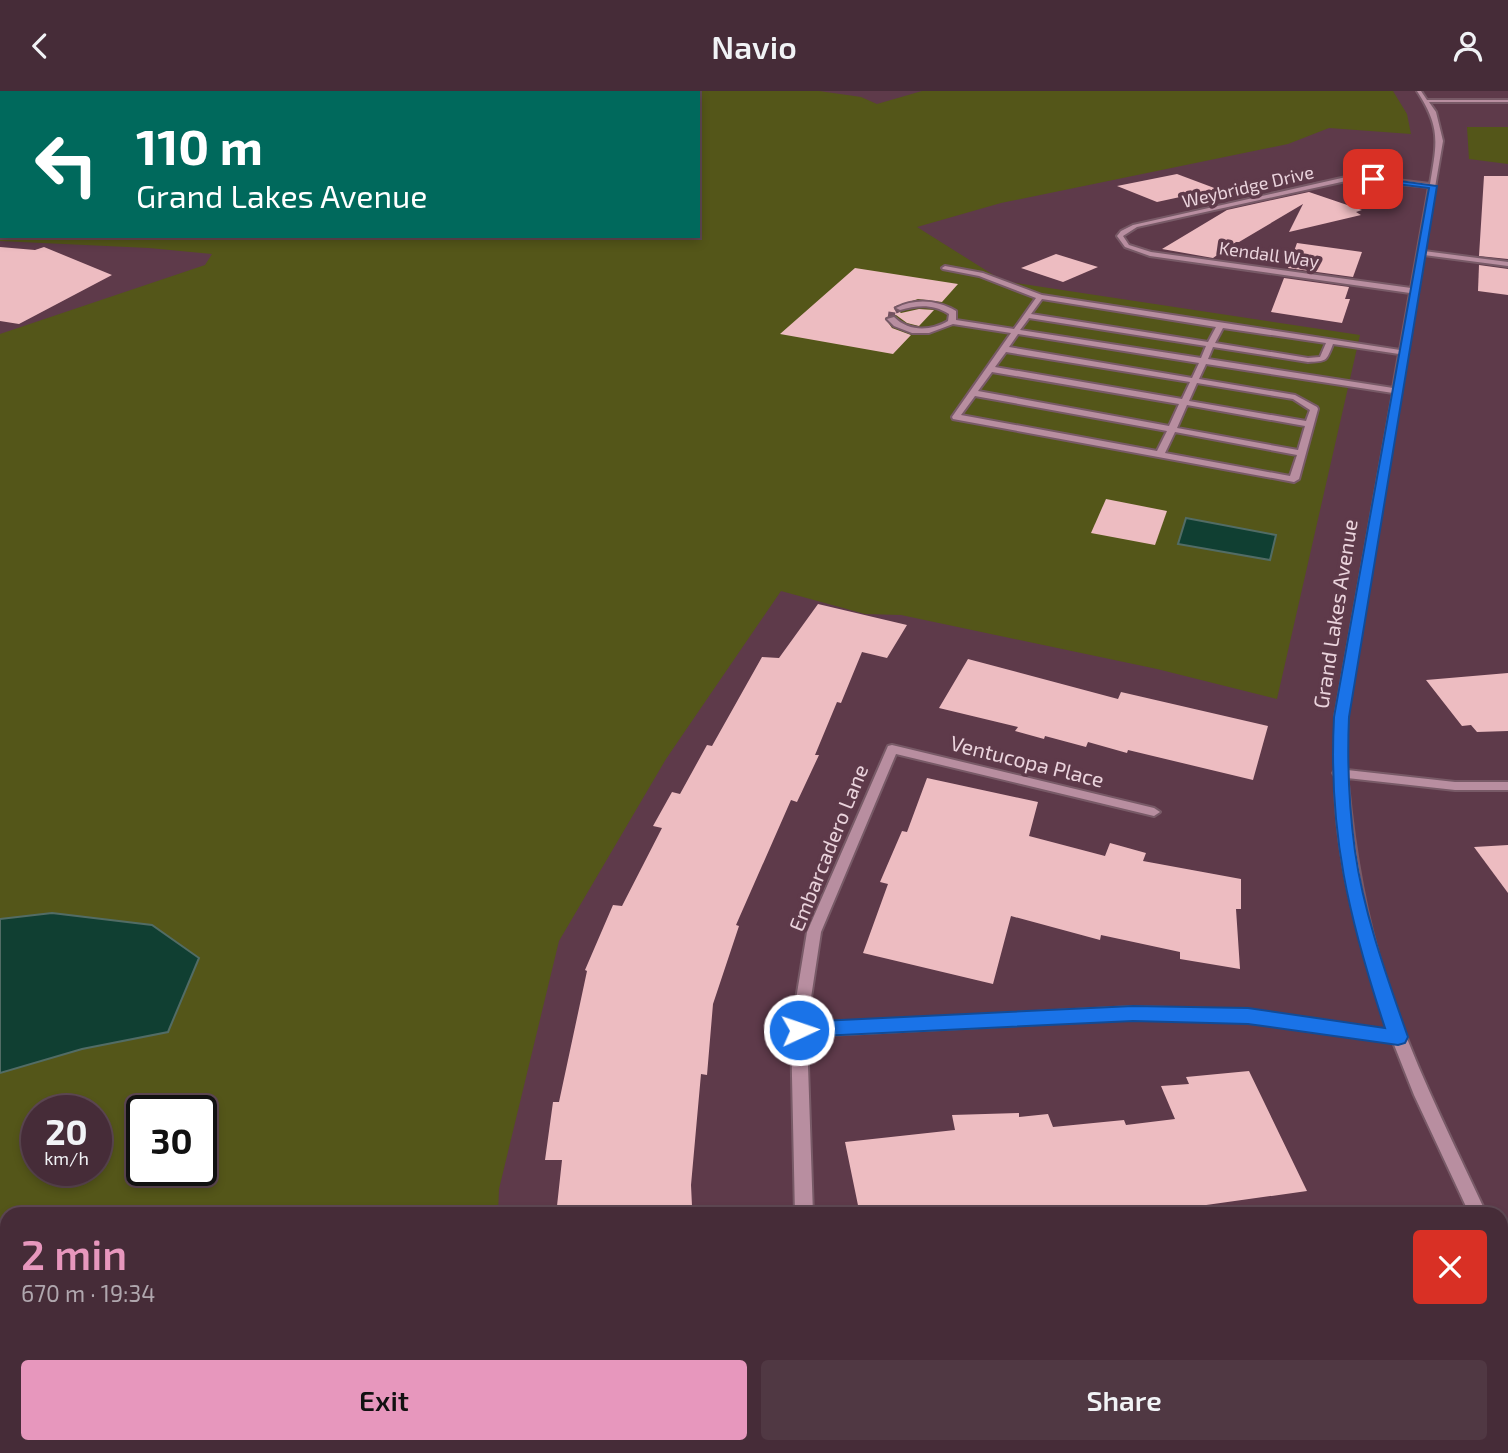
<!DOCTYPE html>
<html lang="en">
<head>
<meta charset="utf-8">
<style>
  :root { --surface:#462c38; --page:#503843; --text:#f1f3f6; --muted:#b0a7ae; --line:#5e4853; --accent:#e797bd }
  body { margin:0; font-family:"Exo 2",sans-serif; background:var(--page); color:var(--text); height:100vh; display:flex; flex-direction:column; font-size:26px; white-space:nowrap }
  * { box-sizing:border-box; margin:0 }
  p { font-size:23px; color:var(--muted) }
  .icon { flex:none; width:38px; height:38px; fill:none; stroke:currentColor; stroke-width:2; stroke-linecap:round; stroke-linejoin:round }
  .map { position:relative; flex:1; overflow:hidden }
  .drawer { position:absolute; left:0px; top:1116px; width:1508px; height:247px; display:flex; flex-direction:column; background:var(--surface); border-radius:21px 21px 0 0; box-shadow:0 4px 10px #0003,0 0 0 2px var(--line) }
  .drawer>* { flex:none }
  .hud { position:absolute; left:0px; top:0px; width:700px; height:147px; box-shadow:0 4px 10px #0003,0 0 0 2px var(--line); background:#00695c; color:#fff; overflow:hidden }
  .speed { position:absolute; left:21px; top:1004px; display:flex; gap:14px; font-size:35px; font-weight:700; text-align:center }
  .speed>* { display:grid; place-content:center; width:91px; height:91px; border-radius:50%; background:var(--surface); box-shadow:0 4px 10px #0003,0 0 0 2px var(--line); line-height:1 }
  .speed small { font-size:18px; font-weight:400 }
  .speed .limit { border:4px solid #111; border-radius:10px; background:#fff; color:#111 }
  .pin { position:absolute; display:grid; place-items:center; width:60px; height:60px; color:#fff; margin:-30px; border-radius:14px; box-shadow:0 4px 10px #0006 }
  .me { position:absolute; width:77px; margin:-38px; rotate:87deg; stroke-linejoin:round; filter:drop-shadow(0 0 5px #0008) }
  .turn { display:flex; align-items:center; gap:24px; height:147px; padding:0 21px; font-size:32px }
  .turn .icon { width:91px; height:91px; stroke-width:2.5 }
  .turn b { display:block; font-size:49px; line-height:60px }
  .round { display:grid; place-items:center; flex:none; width:74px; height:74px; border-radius:7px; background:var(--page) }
  .head { display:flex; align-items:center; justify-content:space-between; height:119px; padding:0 21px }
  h1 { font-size:42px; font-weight:600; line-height:52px; color:var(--accent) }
  .primary-button { display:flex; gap:14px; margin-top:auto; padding:14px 21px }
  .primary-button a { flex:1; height:80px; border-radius:7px; background:var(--accent); color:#111; font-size:28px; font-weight:600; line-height:80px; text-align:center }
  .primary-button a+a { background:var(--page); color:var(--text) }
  header { display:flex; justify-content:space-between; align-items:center; height:91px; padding:0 21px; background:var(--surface); font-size:32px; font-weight:600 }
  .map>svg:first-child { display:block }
</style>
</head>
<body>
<header><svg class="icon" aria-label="back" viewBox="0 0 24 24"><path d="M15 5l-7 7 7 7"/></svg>Navio<svg class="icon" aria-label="person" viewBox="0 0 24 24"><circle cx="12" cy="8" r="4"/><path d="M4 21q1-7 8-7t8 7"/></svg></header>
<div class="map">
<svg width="1508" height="1362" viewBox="0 0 1508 1362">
  <rect width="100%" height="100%" fill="#5e3a4a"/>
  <g fill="#545619" fill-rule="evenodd">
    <path d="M495,0H819L861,6L877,13L922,0H1393L1407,23L1411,43L1329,37L1288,53L1001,112L917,136L1003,190L1360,244L1277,608L1157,578L901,524L865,523L781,500L666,668L559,850L499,1098L498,1123L7,1124V1356H496V1362H0V243L205,174L212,163L149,157L0,150V28L2,145H698V2ZM37,1020H96V1080H37ZM142,1020H201V1080H142Z"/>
    <polygon points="1467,36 1508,36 1508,73 1469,68"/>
  </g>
  <g fill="#103f32" stroke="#526c65" stroke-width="2">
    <polygon points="1186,427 1276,444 1270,469 1178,453"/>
    <polygon points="52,822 152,834 199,867 168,941 82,958 0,982 0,828"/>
  </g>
  <g fill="#edbcc1">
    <polygon points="1177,83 1217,98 1157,111 1117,95"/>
    <polygon points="1484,85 1508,85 1508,168 1479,165"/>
    <polygon points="1309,101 1362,119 1356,121 1361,124 1289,141 1303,113 1239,151 1236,151 1213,167 1162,158 1227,119"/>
    <polygon points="1297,152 1355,160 1362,161 1353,186 1288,177"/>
    <polygon points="0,156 35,159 44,156 112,184 19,233 0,230"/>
    <polygon points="1056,163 1098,176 1063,191 1021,177"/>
    <polygon points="1479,174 1508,178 1508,204 1478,200"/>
    <polygon points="855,177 958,193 942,211 918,208 894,216 901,222 919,218 934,219 919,235 907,232 896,224 885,227 892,237 911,244 893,263 780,243"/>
    <polygon points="1284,187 1349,196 1345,208 1350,208 1342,232 1271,221"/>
    <polygon points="1106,408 1167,420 1155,454 1091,442"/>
    <polygon points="818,513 907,534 887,567 862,561 841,612 837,611 815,664 819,664 797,711 791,709 736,834 739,835 713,913 707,984 701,983 691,1094 692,1115 658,1116 658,1124 556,1124 562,1069 545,1069 553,1011 559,1011 587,880 585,879 613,814 622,815 662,737 653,735 672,701 680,703 707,654 712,655 762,566 779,567"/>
    <polygon points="968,568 1118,608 1121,601 1268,635 1253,689 1128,659 1127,662 1088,651 1086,656 1045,645 1044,648 1015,640 1018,636 939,617"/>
    <polygon points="1508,582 1508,640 1477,641 1471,634 1462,635 1426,589"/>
    <polygon points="927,687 1038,711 1029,745 1105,765 1110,752 1146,762 1143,770 1241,788 1241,818 1236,818 1240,878 1180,868 1180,861 1101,844 1100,849 1011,825 993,893 863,862 888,793 880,791 902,740 907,741"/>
    <polygon points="1508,754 1508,802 1474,756"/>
    <polygon points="1249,980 1307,1100 1192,1116 1195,1124 860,1124 845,1051 955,1039 952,1024 1019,1022 1019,1026 1048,1023 1053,1036 1124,1029 1126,1034 1175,1028 1161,995 1189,993 1186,986"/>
  </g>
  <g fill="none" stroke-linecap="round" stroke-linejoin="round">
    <polyline stroke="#735160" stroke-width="7" stroke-dasharray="7 3.5" stroke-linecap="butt" points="891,228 892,221 900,217"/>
    <defs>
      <g id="minor">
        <polygon points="338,0 343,0 337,2"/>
        <path d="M1417,0H1421L1427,9H1508V11H1429L1436,21L1443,50L1424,160L1508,171V175L1424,164L1347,626V679L1455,691H1508V699H1455L1347,687L1348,693C1354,758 1364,820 1384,882C1410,967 1450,1044 1487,1124H1470L1414,1004L1393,951L1248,931L1133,928L807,945L813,1124H795L791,939L807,841L888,655L892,654L1154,717L1160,721L1154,725L896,663L821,841L807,933L1133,916L1248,919L1388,939C1361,857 1335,772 1335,685L1333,682L1335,679V626L1393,302L1206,273L1199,288L1295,304L1317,316L1318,318L1299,388L1294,391L953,328L952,326L1011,242L953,233L929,242H912L894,235L887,228L894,226C909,241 931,240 948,230L949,223C933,213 918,214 900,219L896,217C915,207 938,209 956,220V229L1014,238L1036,207L979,185L943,178L942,177L945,175L983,182L1042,204L1400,259L1410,202L1150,165L1125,156L1117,145L1121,140L1133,134L1355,84L1430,93C1437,51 1441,37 1417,0ZM1355,88L1429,96L1411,197L1151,161L1129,154L1123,145L1137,136ZM1042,208L1216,236L1208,251L1031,223ZM1029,227L1206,255L1201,267L1020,239ZM1223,237L1326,252L1320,266L1308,267L1215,252ZM1018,243L1199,272L1192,287L1009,256ZM1333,253L1399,263L1393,297L1208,268L1213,256L1308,271C1327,270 1326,271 1333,253ZM1006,261L1190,291L1182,308L995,276ZM992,281L1179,313L1169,335L978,300ZM1197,292L1293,308L1310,319L1306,330L1189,310ZM975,305L1167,340L1157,360L961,324ZM1187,314L1305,335L1298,359L1177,337ZM1175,341L1297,364L1290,385L1165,362Z"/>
        <polygon points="1502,1160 1508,1162 1508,1188 1502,1185"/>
      </g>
    </defs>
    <use href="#minor" stroke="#785a67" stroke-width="4"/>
    <use href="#minor" fill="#b88ea0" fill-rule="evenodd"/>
  </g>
  <path fill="#1a73e8" stroke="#114b97" stroke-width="2" d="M1370,86L1437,95L1349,626C1347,672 1349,716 1355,760C1364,824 1387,886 1408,946L1405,952L1398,954L1248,933L1133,930L799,946L792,944L790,939L792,933L799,931L1133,915L1248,917L1385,937C1349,828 1328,742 1334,626L1429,97L1373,90Z"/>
  <g text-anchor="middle" stroke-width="7" stroke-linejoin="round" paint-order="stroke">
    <g font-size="18" fill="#ebd4dd" stroke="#5e3a4a">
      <text transform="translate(1248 96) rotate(-13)" y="6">Weybridge Drive</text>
      <text transform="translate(1269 164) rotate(8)" y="6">Kendall Way</text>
    </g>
    <g font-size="21" fill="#ebd4dd" stroke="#5e3a4a">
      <text transform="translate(1336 523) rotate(-81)" y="7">Grand Lakes Avenue</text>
      <text transform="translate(1027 671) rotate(14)" y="7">Ventucopa Place</text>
      <text transform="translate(829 757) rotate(-68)" y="7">Embarcadero Lane</text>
    </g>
  </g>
</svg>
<div class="speed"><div>20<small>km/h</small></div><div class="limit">30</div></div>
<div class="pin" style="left:1373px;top:88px;background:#d93025"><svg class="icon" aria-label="arrive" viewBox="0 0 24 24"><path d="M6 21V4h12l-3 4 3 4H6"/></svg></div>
<svg class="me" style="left:799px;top:939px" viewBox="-20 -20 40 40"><circle r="17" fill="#1a73e8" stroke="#fff" stroke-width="3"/><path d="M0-11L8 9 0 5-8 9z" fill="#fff"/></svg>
<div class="hud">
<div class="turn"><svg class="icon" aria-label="left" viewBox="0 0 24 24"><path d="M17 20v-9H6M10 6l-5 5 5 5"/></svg><div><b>110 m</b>Grand Lakes Avenue</div></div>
</div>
<section class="drawer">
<div class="head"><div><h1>2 min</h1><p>670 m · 19:34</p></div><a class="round" style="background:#d93025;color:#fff"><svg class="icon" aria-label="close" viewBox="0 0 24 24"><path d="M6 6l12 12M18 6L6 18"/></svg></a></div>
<div class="primary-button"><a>Exit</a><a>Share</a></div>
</section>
</div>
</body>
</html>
